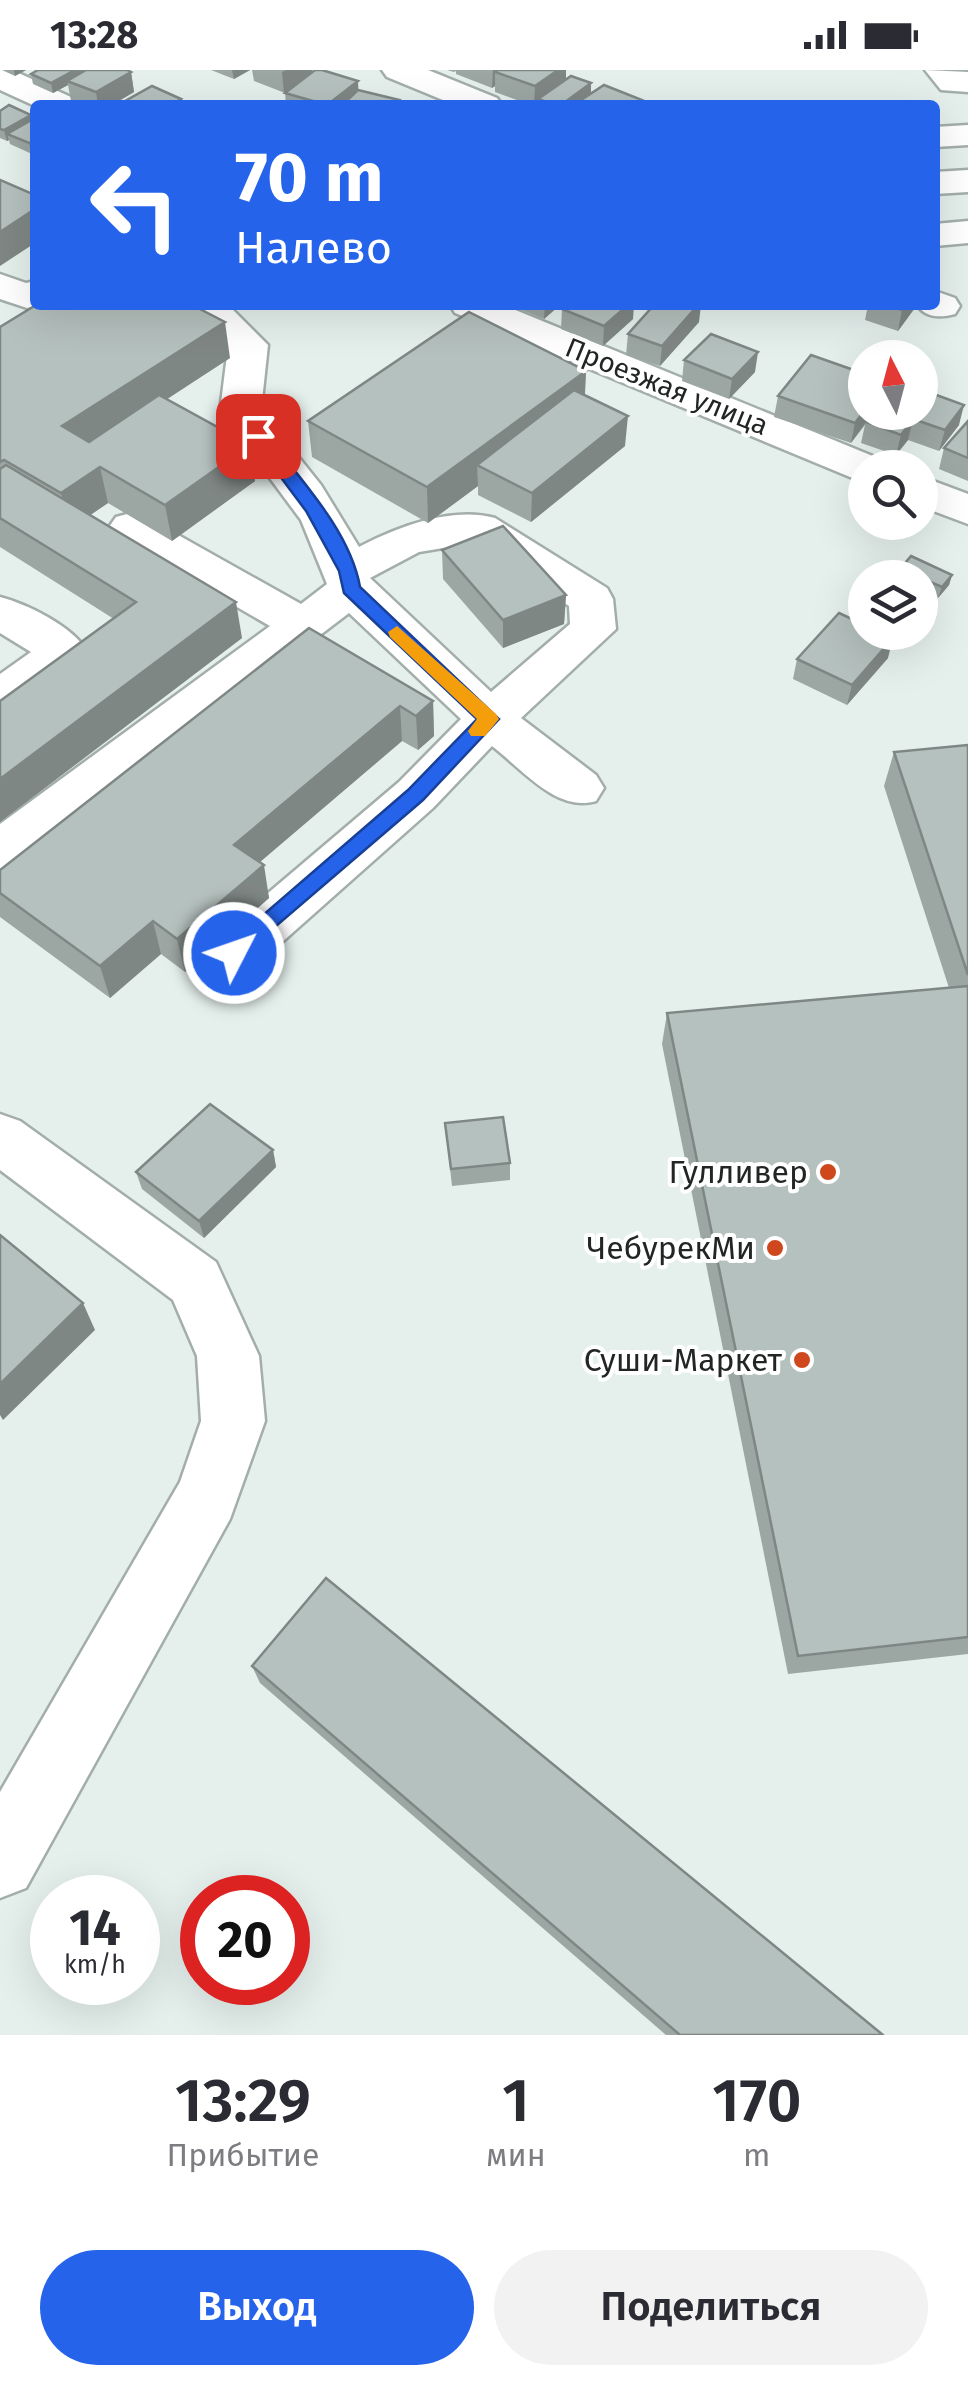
<!DOCTYPE html>
<html lang="ru">
<head>
<meta charset="utf-8">
<style>
  :root { --surface:#fff; --page:#f2f2f3; --text:#2b2b33; --muted:#7c7c81; --accent:#2563eb }
  body { margin:0; font-family:"Fira Sans",sans-serif; background:var(--page); color:var(--text); height:100vh; display:flex; flex-direction:column; font-size:38px; white-space:nowrap }
  * { box-sizing:border-box; margin:0 }
  p { font-size:32px; color:var(--muted) }
  .icon { flex:none; width:55px; height:55px; fill:none; stroke:currentColor; stroke-width:2; stroke-linecap:round; stroke-linejoin:round }
  .map { position:relative; height:1965px; overflow:hidden }
  .details { display:flex; flex-direction:column; background:var(--surface); flex:1 }
  .details>* { flex:none }
  .hud { position:absolute; left:30px; top:30px; width:910px; height:210px; border-radius:10px; box-shadow:0 10px 40px #0002; background:#2563eb; color:#fff; overflow:hidden }
  .needle { width:65px; rotate:354deg }
  .buttons { position:absolute; left:848px; top:270px; display:grid; gap:20px }
  .buttons a { display:grid; place-items:center; width:90px; height:90px; border-radius:50%; background:var(--surface); box-shadow:0 10px 40px #0002; font-size:50px }
  .speed { position:absolute; left:30px; top:1805px; display:flex; gap:20px; font-size:50px; font-weight:700; text-align:center }
  .speed>* { display:grid; place-content:center; width:130px; height:130px; border-radius:50%; background:var(--surface); box-shadow:0 10px 40px #0002; line-height:1 }
  .speed small { font-size:25px; font-weight:400 }
  .speed .limit { border:15px solid #d22; background:#fff; color:#111 }
  .pin { position:absolute; display:grid; place-items:center; width:85px; height:85px; color:#fff; margin:-42px; border-radius:20px; box-shadow:0 5px 15px #0006 }
  .me { position:absolute; width:110px; margin:-55px; rotate:49deg; stroke-linejoin:round; filter:drop-shadow(0 0 8px #0008) }
  .turn { display:flex; align-items:center; gap:35px; height:210px; padding:0 40px; font-size:45px }
  .turn .icon { width:130px; height:130px; stroke-width:2.5 }
  .turn b { display:block; font-size:70px; line-height:85px }
  .eta { display:flex; justify-content:space-evenly; align-items:center; height:170px; text-align:center }
  .eta b { font-size:60px; font-weight:600; line-height:70px }
  .action { display:flex; gap:20px; margin-top:auto; padding:20px 40px }
  .action a { flex:1; height:115px; border-radius:60px; background:var(--accent); color:#fff; font-size:40px; font-weight:600; line-height:115px; text-align:center }
  .action a+a { background:var(--page); color:var(--text) }
  .status { display:flex; justify-content:space-between; align-items:center; height:70px; padding:0 50px; background:var(--surface); direction:ltr }
  .status svg { height:28px; fill:currentColor }
  .map>svg:first-child { display:block }
</style>
</head>
<body>
<div class="status"><b>13:28</b><svg viewBox="0 0 49 12"><path d="M0 12V9h3v3zM5 12V6h3v6zM10 12V3h3v9zM15 12V0h3v12zM26 1h20v11H26zM47 4h2v5h-2z"/></svg></div>
<div class="map">
<svg width="968" height="1965" viewBox="0 0 968 1965">
  <rect width="100%" height="100%" fill="#e5f0ed"/>
  <g fill="none" stroke-linecap="round" stroke-linejoin="round">
    <defs>
      <g id="minor">
        <polygon points="0,0 12,0 73,28 78,35 35,36 0,20"/>
        <polygon points="382,0 428,0 497,28 502,35 455,35 387,7"/>
        <polygon points="925,0 968,2 968,22 941,20"/>
        <polygon points="968,55 968,75 935,77 935,57"/>
        <polygon points="968,100 968,122 935,124 935,102"/>
        <polygon points="968,151 968,173 935,176 935,154"/>
        <polygon points="0,204 26,213 35,211 35,235 41,235 27,238 0,229"/>
        <path d="M935,221L955,228L960,236L955,244C940,248 926,248 917,235H935Z"/>
        <path d="M187,235H228L268,275L261,340L321,415L359,477C397,457 452,436 495,448L607,518L613,529L616,559L521,648L596,705L604,718L596,731C557,743 522,699 492,676L433,738L253,898L234,904L215,898L208,883L215,868L399,712L461,649L349,543L18,795L0,800V754L270,556L116,467L109,457L116,447L131,443L146,447L301,534L327,514L301,450L220,341L228,277ZM473,473L569,536L570,554L491,622L370,508L419,482Z"/>
        <polygon points="450,235 503,235 880,389 886,398 865,398 865,411 850,407 455,243"/>
        <polygon points="920,406 968,424 968,454 920,436"/>
        <path d="M0,527C27,534 72,556 87,581L80,592L17,640L0,645V604L31,582L0,563Z"/>
        <polygon points="0,1044 20,1051 216,1192 259,1286 265,1351 230,1449 26,1818 0,1828 0,1722 180,1412 201,1351 197,1286 173,1230 0,1100"/>
      </g>
    </defs>
    <use href="#minor" stroke="#a3aeab" stroke-width="5"/>
    <use href="#minor" fill="#fff" fill-rule="evenodd"/>
  </g>
  <g fill="#9ca6a3">
    <polygon points="2,0 26,0 15,6"/>
    <polygon points="211,0 250,0 234,9"/>
    <polygon points="252,0 312,0 312,2 358,20 399,30 399,35 286,35 285,23 254,11"/>
    <polygon points="447,0 566,0 566,9 591,23 642,30 642,35 577,35 578,33 575,35 530,35 495,22 495,16 492,18 456,4 456,1 454,2"/>
    <polygon points="131,2 134,22 112,35 81,35 71,31 68,15 53,23 33,14 31,4"/>
    <polygon points="0,41 31,45 32,84 10,74 9,70 7,71 0,68"/>
    <polygon points="510,235 560,235 544,249"/>
    <polygon points="868,235 917,235 898,261 865,250"/>
    <polygon points="562,239 633,249 603,276 561,259"/>
    <polygon points="699,252 660,296 626,285 628,264"/>
    <polygon points="0,257 230,288 166,329 250,375 255,411 172,471 108,433 90,445 242,568 0,752 0,631 114,549 0,477"/>
    <polygon points="684,290 755,302 729,329 682,311"/>
    <polygon points="586,301 585,326 625,376 531,452 478,425 478,416 428,453 312,387 308,351"/>
    <polygon points="778,326 865,342 959,355 939,381 908,370 896,385 861,373 865,355 851,373 774,347"/>
    <polygon points="968,351 968,411 939,399 944,378"/>
    <polygon points="442,480 566,525 564,554 503,578 443,509"/>
    <polygon points="900,499 952,505 949,515 938,528 920,520 920,508 898,508"/>
    <polygon points="309,558 433,631 434,666 418,680 402,671 260,792 269,828 185,902 161,884 110,928 0,847 0,800"/>
    <polygon points="888,588 847,635 793,609 797,589"/>
    <polygon points="968,675 968,1584 788,1604 662,974 667,943 949,918 884,716 894,682"/>
    <polygon points="445,1053 510,1093 510,1110 452,1116"/>
    <polygon points="273,1080 276,1097 204,1168 142,1119 136,1102"/>
    <polygon points="252,1596 883,1965 666,1965 260,1613"/>
  </g>
  <g fill="#7f8785">
    <polygon points="14,0 26,0 15,6"/>
    <polygon points="75,0 91,0 67,11 68,15 53,23 51,13"/>
    <polygon points="232,0 250,0 234,9"/>
    <polygon points="286,0 312,0 312,5 284,23 282,2"/>
    <polygon points="493,0 520,0 495,2 495,16 492,18"/>
    <polygon points="558,0 566,0 566,14 538,29 538,34 534,35 535,16"/>
    <polygon points="131,2 134,22 112,35 98,35 96,22"/>
    <polygon points="358,11 359,32 354,35 327,35"/>
    <polygon points="591,13 591,23 575,35 561,35"/>
    <polygon points="31,45 33,55 7,64 9,70 7,71 4,60"/>
    <polygon points="35,70 35,82 32,84 29,73"/>
    <polygon points="35,139 35,173 0,196 0,162"/>
    <polygon points="545,235 560,235 544,249"/>
    <polygon points="628,235 634,235 633,249 603,276 604,256"/>
    <polygon points="698,235 701,235 699,252 660,296 662,276"/>
    <polygon points="906,235 917,235 898,261 902,240"/>
    <polygon points="225,252 230,288 71,392 62,356"/>
    <polygon points="758,282 755,302 729,329 732,309"/>
    <polygon points="586,301 584,337 477,395 478,416 428,453 427,417"/>
    <polygon points="964,335 959,355 939,381 945,360"/>
    <polygon points="865,340 865,342 875,342 866,352 851,373 855,353"/>
    <polygon points="628,346 625,376 531,452 532,423"/>
    <polygon points="913,349 908,370 896,385 901,365"/>
    <polygon points="250,375 255,411 172,471 165,435"/>
    <polygon points="100,397 108,433 70,459 61,423"/>
    <polygon points="952,505 949,515 938,528 942,517"/>
    <polygon points="566,525 564,554 503,578 503,550"/>
    <polygon points="236,532 242,568 0,752 0,709"/>
    <polygon points="893,568 888,588 847,635 852,615"/>
    <polygon points="433,631 434,666 418,680 416,646"/>
    <polygon points="400,636 402,671 240,809 234,775"/>
    <polygon points="264,795 269,828 185,902 177,869"/>
    <polygon points="153,851 161,884 110,928 100,896"/>
    <polygon points="273,1080 276,1097 204,1168 199,1151"/>
    <polygon points="83,1233 95,1260 3,1350 0,1345 0,1314"/>
  </g>
  <g fill="#b5c1be" stroke="#7f8785" stroke-width="2.5">
    <polygon points="38,0 75,0 51,13 31,4"/>
    <polygon points="86,0 127,0 131,2 96,22 67,11"/>
    <polygon points="315,0 322,0 358,11 327,35 285,23"/>
    <polygon points="498,0 558,0 535,16 495,2"/>
    <polygon points="571,6 591,13 561,35 556,35 538,29"/>
    <polygon points="604,15 642,30 635,35 584,35 578,32"/>
    <polygon points="152,16 181,29 171,35 118,35"/>
    <polygon points="358,20 399,30 393,35 342,35"/>
    <polygon points="9,35 31,45 4,60 0,59 0,41"/>
    <polygon points="35,48 35,70 29,73 7,64"/>
    <polygon points="0,110 35,125 35,139 0,162"/>
    <polygon points="36,235 192,235 225,252 62,356 89,372 159,325 250,375 165,435 100,397 61,423 4,390 0,392 0,257"/>
    <polygon points="566,235 628,235 604,256 562,239"/>
    <polygon points="654,235 698,235 662,276 628,264"/>
    <polygon points="887,235 906,235 902,240"/>
    <polygon points="469,242 586,301 427,417 308,351"/>
    <polygon points="711,264 758,282 732,309 684,290"/>
    <polygon points="811,285 865,304 865,340 855,353 778,326"/>
    <polygon points="920,319 964,335 945,360 913,349 901,365 866,352 873,342 920,342"/>
    <polygon points="574,320 628,346 532,423 477,395"/>
    <polygon points="968,351 968,388 944,378"/>
    <polygon points="6,395 236,532 0,709 0,631 136,532 0,448 0,399"/>
    <polygon points="503,456 566,525 503,550 442,480"/>
    <polygon points="911,486 952,505 942,517 900,499"/>
    <polygon points="839,543 865,555 865,562 881,562 893,568 852,615 797,589"/>
    <polygon points="309,558 433,631 416,646 400,636 234,775 264,795 177,869 153,851 100,896 0,823 0,800"/>
    <polygon points="968,675 968,905 894,682"/>
    <polygon points="968,916 968,1567 798,1586 667,943"/>
    <polygon points="210,1034 273,1080 199,1151 136,1102"/>
    <polygon points="503,1047 510,1093 451,1099 445,1053"/>
    <polygon points="0,1165 83,1233 0,1314"/>
    <polygon points="326,1508 883,1965 680,1965 252,1596"/>
  </g>
  <path fill="#2563eb" stroke="#184099" stroke-width="2.5" d="M258,360L264,362C298,407 350,460 360,517L499,649L423,730L234,892L226,889V877L408,720L477,649L344,523L339,501L306,441L250,366Z"/>
  <polygon fill="#f59e0b" points="397,556 496,644 499,649 485,666 471,666 468,661 477,649 390,567 388,562"/>
  <g fill="#cf471c" stroke="#fff" stroke-width="4">
    <circle cx="828" cy="1102" r="10"/>
    <circle cx="775" cy="1178" r="10"/>
    <circle cx="802" cy="1290" r="10"/>
  </g>
  <g text-anchor="middle" stroke-width="8" stroke-linejoin="round" paint-order="stroke">
    <g font-size="28" fill="#212625" stroke="#fff">
      <text transform="translate(667 316) rotate(22)" y="10">Проезжая улица</text>
    </g>
    <g font-size="32" fill="#212625" stroke="#fff" text-anchor="end">
      <text x="808" y="1113">Гулливер</text>
      <text x="755" y="1189">ЧебурекМи</text>
      <text x="782" y="1301">Суши-Маркет</text>
    </g>
  </g>
</svg>
<div class="buttons">
<a><svg class="needle" viewBox="-14 -14 28 28"><path d="M0-13l5 13h-10z" fill="#e53935"/><path d="M0 13l5-13h-10z" fill="#7c7c81"/></svg></a>
<a><svg class="icon" aria-label="search" viewBox="0 0 24 24"><circle cx="10" cy="10" r="6"/><path d="M15 15l6 6"/></svg></a>
<a><svg class="icon" aria-label="layers" viewBox="0 0 24 24"><path d="M12 4l9 5-9 5-9-5zM3 14l9 5 9-5"/></svg></a>
</div>
<div class="speed"><div>14<small>km/h</small></div><div class="limit">20</div></div>
<div class="pin" style="left:258px;top:366px;background:#d93025"><svg class="icon" aria-label="arrive" viewBox="0 0 24 24"><path d="M6 21V4h12l-3 4 3 4H6"/></svg></div>
<svg class="me" style="left:234px;top:883px" viewBox="-20 -20 40 40"><circle r="17" fill="#2563eb" stroke="#fff" stroke-width="3"/><path d="M0-11L8 9 0 5-8 9z" fill="#fff"/></svg>
<div class="hud">
<div class="turn"><svg class="icon" aria-label="left" viewBox="0 0 24 24"><path d="M17 20v-9H6M10 6l-5 5 5 5"/></svg><div><b>70 m</b>Налево</div></div>
</div>
</div>
<section class="details">
<div class="eta">
<div><b>13:29</b><p>Прибытие</p></div>
<div><b>1</b><p>мин</p></div>
<div><b>170</b><p>m</p></div>
</div>
<div class="action"><a>Выход</a><a>Поделиться</a></div>
</section>
</body>
</html>
